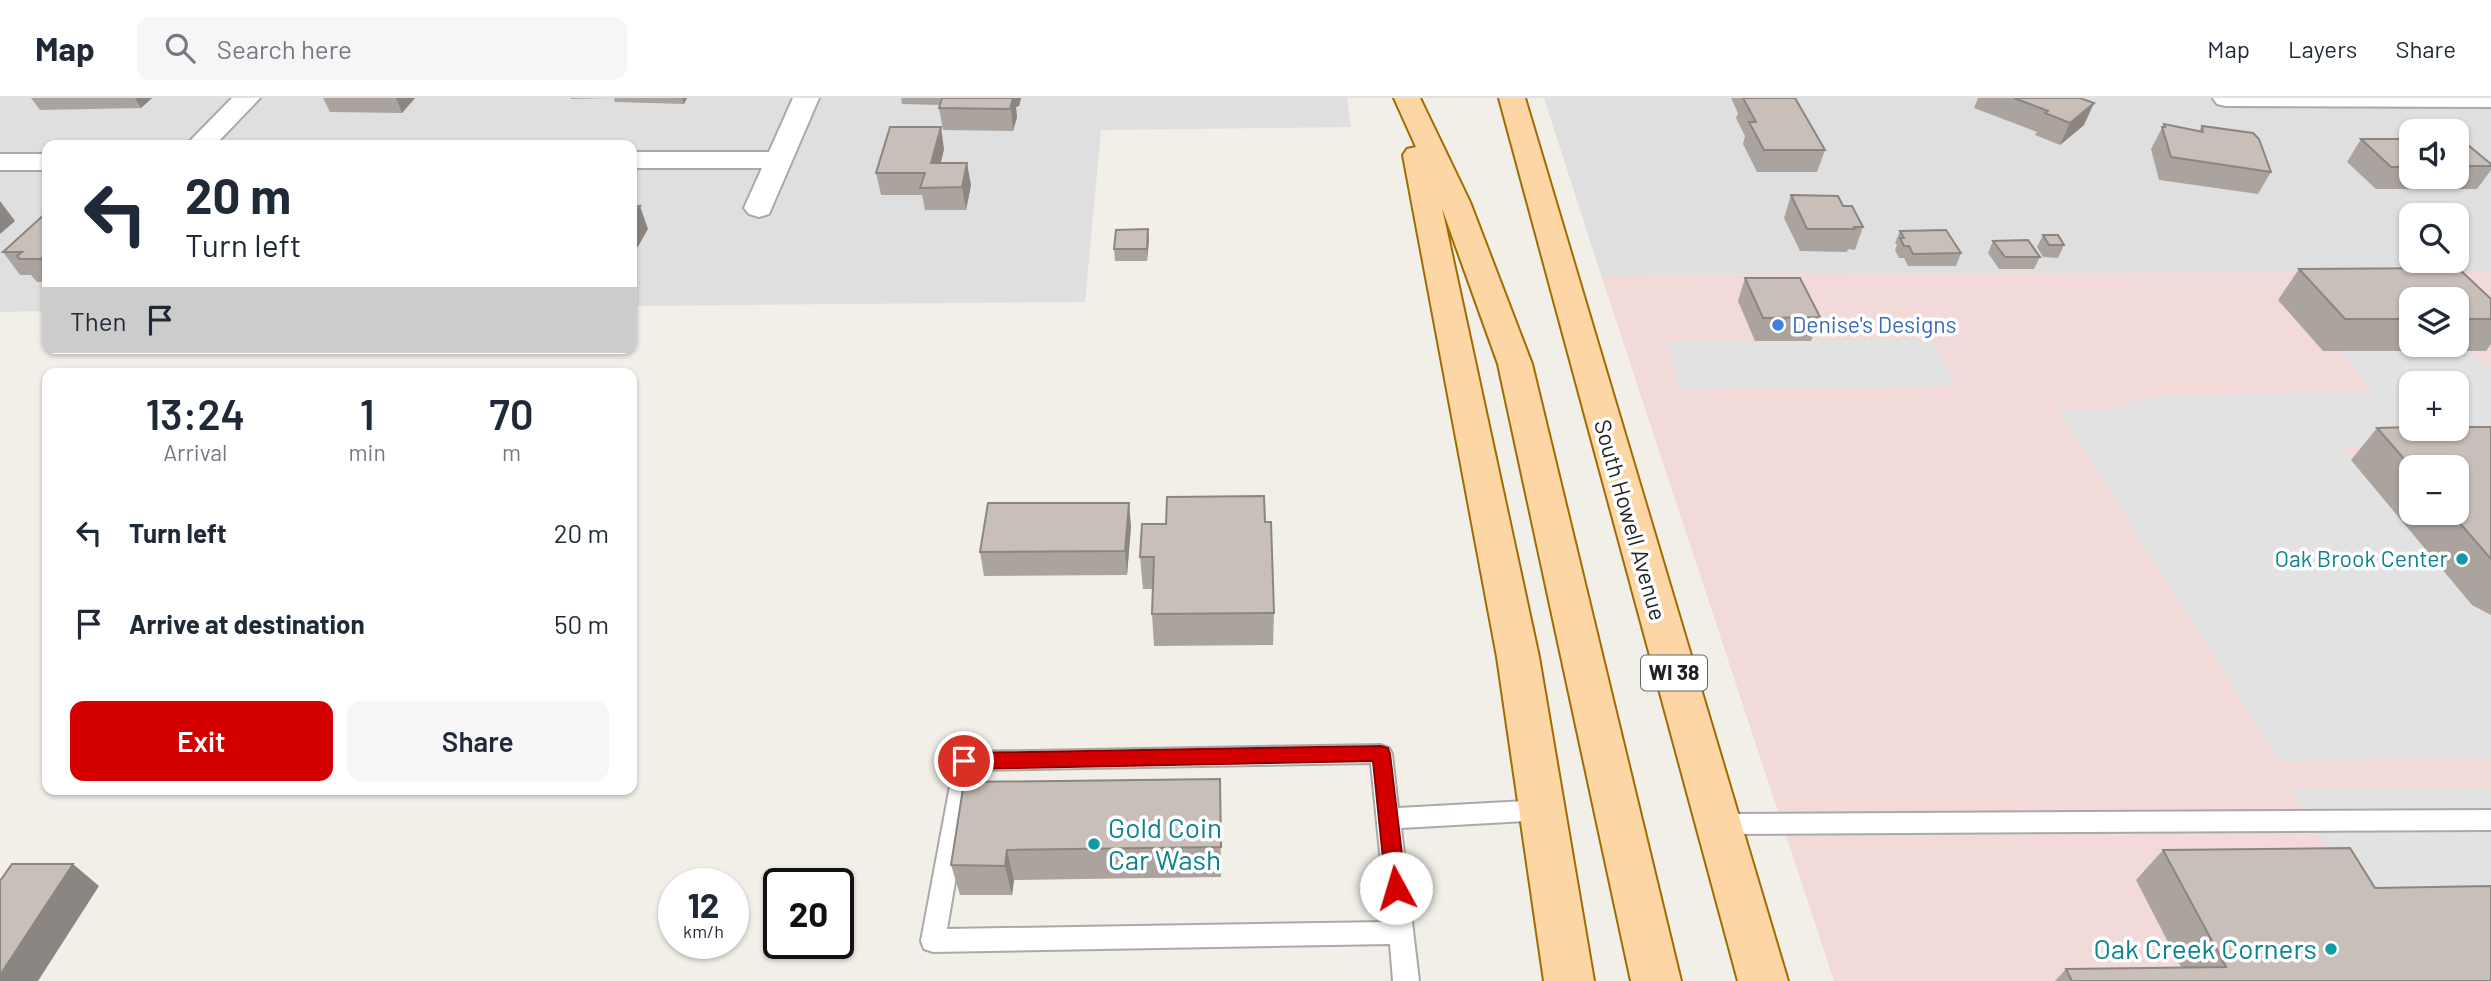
<!DOCTYPE html>
<html lang="en">
<head>
<meta charset="utf-8">
<style>
  :root { --surface:#fff; --page:#f6f6f7; --text:#1f2937; --muted:#747a83; --line:#e0e1e3; --accent:#d40000 }
  body { margin:0; font-family:Barlow,sans-serif; background:var(--page); color:var(--text); height:100vh; display:flex; flex-direction:column; font-size:26px; white-space:nowrap }
  * { box-sizing:border-box; margin:0 }
  p { font-size:23px; color:var(--muted) }
  .icon { flex:none; width:38px; height:38px; fill:none; stroke:currentColor; stroke-width:2; stroke-linecap:round; stroke-linejoin:round }
  .map { position:relative; flex:1; overflow:hidden }
  .panel { position:absolute; left:42px; top:270px; width:595px; height:427px; display:flex; flex-direction:column; background:var(--surface); border-radius:14px; box-shadow:0 2px 5px #0004 }
  .panel>* { flex:none }
  .banner { position:absolute; left:42px; top:42px; width:595px; height:214px; border-radius:14px; box-shadow:0 2px 5px #0004; background:#fff; color:var(--text); overflow:hidden }
  .tools { position:absolute; left:2399px; top:21px; display:grid; gap:14px }
  .tools a { display:grid; place-items:center; width:70px; height:70px; border-radius:14px; background:var(--surface); box-shadow:0 2px 5px #0004; font-size:35px }
  .speed { position:absolute; left:658px; top:770px; display:flex; gap:14px; font-size:35px; font-weight:700; text-align:center }
  .speed>* { display:grid; place-content:center; width:91px; height:91px; border-radius:50%; background:var(--surface); box-shadow:0 2px 5px #0004; line-height:1 }
  .speed small { font-size:18px; font-weight:400 }
  .speed .limit { border:4px solid #111; border-radius:10px; background:#fff; color:#111 }
  .pin { position:absolute; display:grid; place-items:center; width:60px; height:60px; color:#fff; margin:-30px; border:4px solid #fff; border-radius:50%; box-shadow:0 2px 7px #0007 }
  .me { position:absolute; width:77px; margin:-38px; rotate:354deg; stroke-linejoin:round; filter:drop-shadow(0 0 5px #0008) }
  .turn { display:flex; align-items:center; gap:24px; height:147px; padding:0 28px; font-size:32px }
  .turn .icon { width:91px; height:91px; stroke-width:2.5 }
  .turn b { display:block; font-size:49px; line-height:60px }
  .then { display:flex; align-items:center; height:66px; padding:0 28px; background:#0003; gap:14px; font-size:26px }
  .eta { display:flex; justify-content:space-evenly; align-items:center; height:119px; text-align:center }
  .eta b { font-size:42px; font-weight:600; line-height:49px }
  .button { display:flex; gap:14px; margin-top:auto; padding:14px 28px }
  .button a { flex:1; height:80px; border-radius:14px; background:var(--accent); color:#fff; font-size:28px; font-weight:600; line-height:80px; text-align:center }
  .button a+a { background:var(--page); color:var(--text) }
  ul { padding:0; list-style:none }
  li { display:flex; align-items:center; gap:21px; height:91px; padding:0 28px }
  li div { flex:1 }
  li b { display:block; font-size:26px }
  li em { font-style:normal }
  header { display:flex; align-items:center; gap:42px; box-sizing:border-box; height:98px; padding:0 35px; background:var(--surface); border-bottom:2px solid var(--line) }
  header strong { font-size:33px }
  nav { display:flex; gap:38px; margin-inline-start:auto; font-size:24px }
  .search { width:490px; height:63px; background:var(--page); display:flex; align-items:center; gap:18px; box-sizing:border-box; padding:0 24px; border-radius:14px; color:var(--muted); font-size:26px }
  .map>svg:first-child { display:block }
</style>
</head>
<body>
<header>
<strong>Map</strong>
<div class="search"><svg class="icon" aria-label="search" viewBox="0 0 24 24"><circle cx="10" cy="10" r="6"/><path d="M15 15l6 6"/></svg>Search here</div>
<nav><a>Map</a><a>Layers</a><a>Share</a></nav>
</header>
<div class="map">
<svg width="2491" height="883" viewBox="0 0 2491 883">
  <rect width="100%" height="100%" fill="#f2efe9"/>
  <g fill="#e0dfdf" fill-rule="evenodd">
    <polygon points="0,0 1347,0 1351,29 1101,32 1085,204 632,208 632,47 47,47 47,213 0,214"/>
    <path d="M1544,0H2491V173L1601,177ZM2412,33H2457V79H2412ZM2412,117H2457V163H2412Z"/>
  </g>
  <path fill="#f2dad9" fill-rule="evenodd" d="M2491,173V883H1834L1601,177ZM2412,201H2457V247H2412ZM2412,285H2457V331H2412ZM2412,369H2457V415H2412Z"/>
  <g fill="#e2e2e2" fill-rule="evenodd">
    <polygon points="1931,242 1957,288 1681,291 1665,243"/>
    <path d="M2339,253H2471L2491,272V350H2342L2472,507L2491,517V661L2280,663L2058,311H2108L2155,298L2373,293ZM2412,285H2457V331H2412Z"/>
    <polygon points="2491,690 2491,817 2371,818 2291,692"/>
  </g>
  <g fill="none" stroke-linecap="round" stroke-linejoin="round">
    <defs>
      <g id="service">
        <path d="M1381,647L1389,650L1392,656L1398,710L1542,702L1550,705L1553,712L1550,719L1542,722L1401,730L1419,883H1393L1390,846L933,854L924,851L921,843L956,656L964,654ZM1371,665L1387,824L947,831L974,672Z"/>
        <polygon points="2491,712 2491,732 1716,736 1708,733 1704,726 1708,719 1716,716"/>
      </g>
      <g id="minor">
        <polygon points="232,0 260,0 215,47 186,47"/>
        <polygon points="793,0 819,0 769,116 759,119 749,116 744,110 762,70 632,70 632,54 769,54"/>
        <polygon points="2213,0 2491,0 2491,9 2226,8 2217,6"/>
        <rect x="0" y="56" width="47" height="16"/>
      </g>
      <g id="primary">
        <polygon points="1394,0 1420,0 1470,104 1532,266 1681,883 1631,883 1498,266 1442,110 1539,559 1594,883 1544,883 1497,559 1403,57 1407,51 1416,49"/>
        <polygon points="1499,0 1525,0 1788,883 1738,883"/>
      </g>
    </defs>
    <use href="#service" stroke="#a9a9a9" stroke-width="4"/>
    <use href="#minor" stroke="#a9a9a9" stroke-width="4"/>
    <use href="#primary" stroke="#a06b00" stroke-width="4"/>
    <use href="#service" fill="#fff" fill-rule="evenodd"/>
    <use href="#minor" fill="#fff" fill-rule="evenodd"/>
    <use href="#primary" fill="#fcd6a4" fill-rule="evenodd"/>
  </g>
  <g fill="#aba49e" fill-rule="evenodd">
    <polygon points="31,0 152,0 141,10 40,12"/>
    <polygon points="323,0 415,0 402,15 330,14"/>
    <polygon points="571,0 687,0 684,6 615,4 614,0 571,1"/>
    <polygon points="901,0 1021,0 1019,8 1016,9 1017,19 1013,33 943,32 939,10 940,7 902,6"/>
    <polygon points="1731,0 1795,0 1825,52 1817,74 1757,74 1743,46 1745,38 1736,20 1738,15"/>
    <polygon points="1978,0 2080,0 2084,27 2060,47 2035,37 2037,34 1974,10"/>
    <polygon points="2164,26 2199,33 2202,28 2271,74 2258,96 2159,82 2151,51"/>
    <polygon points="2457,38 2491,66 2491,72 2477,91 2376,91 2347,64 2361,41 2410,41 2412,39 2412,79 2457,79"/>
    <polygon points="944,51 941,65 971,87 966,112 925,112 922,97 881,97 876,75"/>
    <polygon points="1791,97 1843,108 1863,129 1855,152 1848,151 1847,154 1800,153 1784,120"/>
    <polygon points="47,114 47,184 37,184 31,177 20,177 3,154"/>
    <polygon points="1148,131 1147,163 1115,163 1114,151"/>
    <polygon points="1900,133 1961,155 1956,168 1908,168 1904,160 1899,160 1895,152 1897,147 1895,145"/>
    <polygon points="2043,137 2064,147 2058,160 2043,159 2037,149"/>
    <polygon points="1993,143 2040,159 2034,171 1999,171 1988,155"/>
    <path d="M2299,171L2491,201V246L2486,253H2323L2278,202ZM2412,201H2457V247H2412Z"/>
    <polygon points="1745,180 1820,219 1811,243 1755,243 1738,203"/>
    <path d="M2491,329V517L2472,507L2351,362L2377,330ZM2412,369L2457,415H2412Z"/>
    <polygon points="1265,424 1274,515 1273,547 1154,548 1152,516 1153,491 1143,491 1140,459"/>
    <polygon points="1131,428 1127,477 984,478 980,454"/>
    <polygon points="1220,681 1221,779 1014,782 1012,797 960,797 951,767"/>
    <polygon points="2163,752 2375,790 2491,883 2055,883 2066,871 2181,869 2136,782"/>
  </g>
  <g fill="#8b8681">
    <polygon points="135,0 152,0 141,10"/>
    <polygon points="396,0 415,0 402,15"/>
    <polygon points="682,0 687,0 684,6"/>
    <polygon points="1010,0 1021,0 1019,8 1016,9 1017,19 1013,33"/>
    <polygon points="2094,5 2084,27 2060,47 2070,25"/>
    <polygon points="941,29 944,51 935,87 931,65"/>
    <polygon points="967,65 971,87 966,112 962,89"/>
    <polygon points="0,103 15,123 0,136"/>
    <polygon points="640,108 648,131 632,159 632,122"/>
    <polygon points="1148,131 1149,143 1147,163 1147,151"/>
    <polygon points="47,157 47,170 40,161"/>
    <polygon points="1129,405 1131,428 1127,477 1125,453"/>
    <polygon points="1007,752 1014,782 1012,797 1005,768"/>
    <polygon points="73,766 99,788 38,883 0,883 0,877"/>
  </g>
  <g fill="#c7bfb8" stroke="#8b8681" stroke-width="2">
    <polygon points="942,0 1013,0 1010,11 939,10"/>
    <polygon points="1743,0 1795,0 1825,52 1764,52 1749,24 1756,24"/>
    <polygon points="2014,0 2080,0 2094,5 2070,25 2045,15 2048,13"/>
    <polygon points="2164,26 2203,34 2202,28 2253,35 2259,41 2271,74 2171,59 2162,29 2165,29"/>
    <polygon points="890,29 941,29 931,65 967,65 962,89 920,90 925,75 876,75"/>
    <polygon points="2457,38 2491,66 2491,68 2457,68"/>
    <polygon points="2361,41 2412,41 2412,69 2391,69"/>
    <polygon points="1791,97 1838,98 1843,108 1852,108 1863,129 1854,129 1855,131 1807,131"/>
    <polygon points="640,108 632,122 632,109"/>
    <polygon points="47,114 47,157 40,161 20,161 17,158 22,154 3,154"/>
    <polygon points="1148,131 1147,151 1114,151 1116,132"/>
    <polygon points="1946,132 1961,155 1913,156 1909,148 1904,148 1900,140 1904,140 1900,133"/>
    <polygon points="2043,137 2058,137 2064,147 2049,147"/>
    <polygon points="2028,142 2040,159 2005,159 1993,143"/>
    <polygon points="2458,170 2491,201 2491,221 2457,221 2457,201 2412,201 2412,221 2345,221 2299,171"/>
    <polygon points="1745,180 1800,180 1820,219 1763,220"/>
    <polygon points="2412,329 2412,331 2457,331 2457,329 2491,329 2491,461 2451,415 2457,415 2457,369 2412,370 2377,330"/>
    <polygon points="1264,398 1265,424 1271,424 1274,515 1152,516 1154,459 1140,459 1142,426 1166,426 1167,399"/>
    <polygon points="988,405 1129,405 1125,453 980,454"/>
    <polygon points="1220,681 1221,749 1007,752 1005,768 951,767 964,684"/>
    <polygon points="2350,750 2375,790 2491,788 2491,883 2072,883 2066,871 2226,869 2163,752"/>
    <polygon points="12,766 73,766 0,877 0,783"/>
  </g>
  <polygon fill="#d40000" stroke="#8a0000" stroke-width="2" points="1381,648 1388,650 1390,656 1406,790 1403,796 1396,798 1389,796 1386,790 1373,663 964,671 958,668 955,663 958,658 964,655"/>
  <circle fill="#3f7fe0" stroke="#fff" stroke-width="2.5" cx="1778" cy="227" r="7"/>
  <g fill="#0f9aa8" stroke="#fff" stroke-width="2.5">
    <circle cx="2462" cy="461" r="7"/>
    <circle cx="1094" cy="746" r="7"/>
    <circle cx="2331" cy="851" r="7"/>
  </g>
  <g text-anchor="middle" stroke-width="7" stroke-linejoin="round" paint-order="stroke">
    <rect fill="#fff" stroke="#646464" stroke-width="2" x="1641" y="557.5" width="66" height="35" rx="5"/>
    <g font-size="21" font-weight="bold" fill="#222">
      <text x="1674" y="582">WI 38</text>
    </g>
    <g font-size="23" fill="#366cbe" stroke="#fff" text-anchor="start">
      <text x="1792" y="235">Denise's Designs</text>
    </g>
    <g font-size="23" fill="#222" stroke="#fff">
      <text transform="translate(1630 422) rotate(74)" y="8">South Howell Avenue</text>
    </g>
    <g font-size="23" fill="#0d838f" stroke="#fff" text-anchor="end">
      <text x="2448" y="469">Oak Brook Center</text>
    </g>
    <g font-size="28" fill="#0d838f" stroke="#fff" text-anchor="start">
      <text x="1108" y="740">Gold Coin<tspan x="1108" dy="32">Car Wash</tspan></text>
      <text x="2317" y="861" text-anchor="end">Oak Creek Corners</text>
    </g>
  </g>
</svg>
<div class="tools">
<a><svg class="icon" aria-label="sound" viewBox="0 0 24 24"><path d="M4 9h4l5-4v14l-5-4H4zM17 9q2 3 0 6"/></svg></a>
<a><svg class="icon" aria-label="search" viewBox="0 0 24 24"><circle cx="10" cy="10" r="6"/><path d="M15 15l6 6"/></svg></a>
<a><svg class="icon" aria-label="layers" viewBox="0 0 24 24"><path d="M12 4l9 5-9 5-9-5zM3 14l9 5 9-5"/></svg></a>
<a>+</a>
<a>−</a>
</div>
<div class="speed"><div>12<small>km/h</small></div><div class="limit">20</div></div>
<div class="pin" style="left:964px;top:663px;background:#d93025"><svg class="icon" aria-label="arrive" viewBox="0 0 24 24"><path d="M6 21V4h12l-3 4 3 4H6"/></svg></div>
<svg class="me" style="left:1396px;top:790px" viewBox="-20 -20 40 40"><circle r="19" fill="#fff"/><path d="M0-13L10 11 0 6-10 11z" fill="#d40000"/></svg>
<div class="banner">
<div class="turn"><svg class="icon" aria-label="left" viewBox="0 0 24 24"><path d="M17 20v-9H6M10 6l-5 5 5 5"/></svg><div><b>20 m</b>Turn left</div></div>
<div class="then">Then<svg class="icon" aria-label="arrive" viewBox="0 0 24 24"><path d="M6 21V4h12l-3 4 3 4H6"/></svg></div>
</div>
<section class="panel">
<div class="eta">
<div><b>13:24</b><p>Arrival</p></div>
<div><b>1</b><p>min</p></div>
<div><b>70</b><p>m</p></div>
</div>
<ul>
<li><svg class="icon" aria-label="left" viewBox="0 0 24 24"><path d="M17 20v-9H6M10 6l-5 5 5 5"/></svg><div><b>Turn left</b></div><em>20 m</em></li>
<li><svg class="icon" aria-label="arrive" viewBox="0 0 24 24"><path d="M6 21V4h12l-3 4 3 4H6"/></svg><div><b>Arrive at destination</b></div><em>50 m</em></li>
</ul>
<div class="button"><a>Exit</a><a>Share</a></div>
</section>
</div>
</body>
</html>
